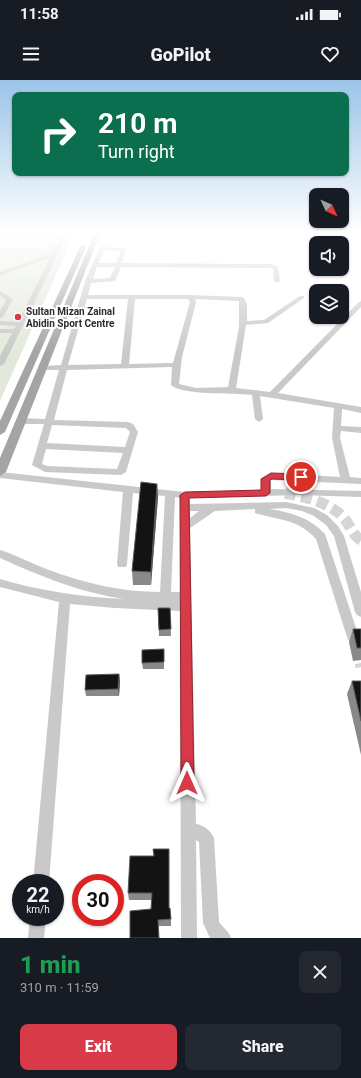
<!DOCTYPE html>
<html lang="en">
<head>
<meta charset="utf-8">
<style>
  :root { --surface:#171b24; --page:#242831; --text:#f1f3f6; --muted:#9ea1a6; --accent:#d73a48 }
  body { margin:0; font-family:Roboto,sans-serif; background:var(--page); color:var(--text); height:100vh; display:flex; flex-direction:column; font-size:15px; white-space:nowrap }
  * { box-sizing:border-box; margin:0 }
  p { font-size:13px; color:var(--muted) }
  .icon { flex:none; width:22px; height:22px; fill:none; stroke:currentColor; stroke-width:2; stroke-linecap:round; stroke-linejoin:round }
  .map { position:relative; height:858px; overflow:hidden }
  .sheet { display:flex; flex-direction:column; background:var(--surface); flex:1 }
  .sheet>* { flex:none }
  .hud { position:absolute; left:12px; top:12px; width:337px; height:84px; border-radius:8px; box-shadow:0 1px 3px #0004; background:#0b6e4f; color:#fff; overflow:hidden }
  .needle { width:26px; rotate:134deg }
  .controls { position:absolute; left:309px; top:108px; display:grid; gap:8px }
  .controls a { display:grid; place-items:center; width:40px; height:40px; border-radius:8px; background:var(--surface); box-shadow:0 1px 3px #0004; font-size:20px }
  .speed { position:absolute; left:12px; top:794px; display:flex; gap:8px; font-size:20px; font-weight:700; text-align:center }
  .speed>* { display:grid; place-content:center; width:52px; height:52px; border-radius:50%; background:var(--surface); box-shadow:0 1px 3px #0004; line-height:1 }
  .speed small { font-size:10px; font-weight:400 }
  .speed .limit { border:6px solid #d22; background:#fff; color:#111 }
  .pin { position:absolute; display:grid; place-items:center; width:34px; height:34px; color:#fff; margin:-17px; border:2px solid #fff; border-radius:50%; box-shadow:0 1px 4px #0007 }
  .me { position:absolute; width:44px; margin:-22px; rotate:0deg; stroke-linejoin:round; filter:drop-shadow(0 0 3px #0008) }
  .turn { display:flex; align-items:center; gap:14px; height:84px; padding:0 20px; font-size:18px }
  .turn .icon { width:52px; height:52px; stroke-width:2.5 }
  .turn b { display:block; font-size:28px; line-height:34px }
  .round { display:grid; place-items:center; flex:none; width:42px; height:42px; border-radius:8px; background:var(--page) }
  .summary { display:flex; align-items:center; justify-content:space-between; height:68px; padding:0 20px }
  h1 { font-size:24px; font-weight:800; line-height:30px; color:#1e9e55 }
  .action { display:flex; gap:8px; margin-top:auto; padding:8px 20px }
  .action a { flex:1; height:46px; border-radius:8px; background:var(--accent); color:#fff; font-size:16px; font-weight:800; line-height:46px; text-align:center }
  .action a+a { background:var(--page); color:var(--text) }
  .status { display:flex; justify-content:space-between; align-items:center; height:28px; padding:0 20px; background:var(--surface); direction:ltr }
  .status svg { height:11px; fill:currentColor }
  header { display:flex; justify-content:space-between; align-items:center; height:52px; padding:0 20px; background:var(--surface); font-size:18px; font-weight:800 }
  .map>svg:first-child { display:block }
</style>
</head>
<body>
<div class="status"><b>11:58</b><svg viewBox="0 0 49 12"><path d="M0 12V9h3v3zM5 12V6h3v6zM10 12V3h3v9zM15 12V0h3v12zM26 1h20v11H26zM47 4h2v5h-2z"/></svg></div>
<header><svg class="icon" aria-label="menu" viewBox="0 0 24 24"><path d="M4 6h16M4 12h16M4 18h16"/></svg>GoPilot<svg class="icon" aria-label="heart" viewBox="0 0 24 24"><path d="M12 20l-8-8c-3-5 5-10 8-4 3-6 11-1 8 4z"/></svg></header>
<div class="map">
<svg width="361" height="858" viewBox="0 0 361 858">
  <rect width="100%" height="100%" fill="#fff"/>
  <polygon fill="#e2e9da" points="0,154 74,154 0,321"/>
  <g fill="none" stroke-linecap="round" stroke-linejoin="round">
    <g stroke="#d5d5d5" stroke-width="11" stroke-dasharray="11 5.5" stroke-linecap="butt">
      <path d="M285,413C306,417 329,422 344,438C350,445 353,456 361,460"/>
      <polyline points="356,567 361,587"/>
    </g>
    <g fill="#c9c9c9" fill-rule="evenodd">
      <polygon points="62,154 68,154 4,284 0,286 0,276 12,253 0,253 0,249 14,249 16,246 0,245 0,241 18,242 50,178 0,196 0,192 52,173"/>
      <polygon points="99,154 127,154 124,156 102,156"/>
      <path d="M100,167L126,168L122,183L271,184L278,187L280,201L277,203L274,201L273,189L270,188L121,187L115,201L91,203L88,215H191L242,217L244,218L247,224V241L264,240L300,216H304V218L268,243L246,245L236,308L270,312L359,222L361,221V227L278,313L361,327V333L342,329L341,346L361,347V353L341,351L340,358L350,397L361,398V404L271,400V409L361,411V417L299,415L190,418V424L286,422L314,428L327,435L338,446L344,456L361,512V537L357,535L355,532L334,456L326,445L314,436L302,431L286,428L269,429C291,432 310,438 325,454L359,557L357,561L353,562L349,561L347,557L316,459C297,438 280,441 255,433V429L215,431L190,448L196,744C204,745 211,751 214,758L219,842C223,848 229,851 231,858H210L203,843L199,762L196,760L197,858H181L180,531L115,528L70,524L49,803H33L59,522L0,507V499C41,511 82,517 124,519C81,513 40,496 0,478V470C17,475 32,484 49,490C85,503 121,512 160,512L165,416L133,413L127,484L126,487H118L117,484L123,412L0,398V392L185,412L261,410V399L271,393L340,397L332,358L334,328L260,316L263,339L259,342L255,339L252,315C233,312 183,316 171,305L172,287L67,290L54,340L128,342L133,344L138,352L126,392L121,395L45,392L32,385L44,344H21L17,341L21,338L45,339L59,290H42L38,288L42,286L61,285L85,201ZM104,170L121,171L116,183H99ZM97,187H115L110,198L93,199ZM87,219H128L121,284L68,285ZM135,219H188L190,222L173,283L129,284ZM195,219L239,221V247L228,307L196,308L179,304L182,277L196,222ZM52,345L126,348L130,352L125,367L47,363ZM46,369L123,373L117,389L47,386L42,384ZM175,417L180,418V512H171ZM190,431H199L190,438Z"/>
      <polygon points="0,211 13,219 3,237 0,239 0,231 6,220 0,216"/>
      <polygon points="30,837 46,837 44,858 28,858"/>
    </g>
    <g fill="#a4a4a4" fill-rule="evenodd">
      <polygon points="94,154 100,154 6,392 0,396 0,378"/>
      <polygon points="83,165 86,167 5,352 0,355 0,341 80,167"/>
    </g>
  </g>
  <g fill="#898989">
    <polygon points="157,404 158,417 151,505 133,505 132,491"/>
    <polygon points="158,528 170,528 171,556 159,556"/>
    <polygon points="353,549 361,549 361,580 353,581 349,562"/>
    <polygon points="164,569 164,589 143,589 142,583"/>
    <polygon points="119,594 120,601 119,616 86,616 85,610"/>
    <polygon points="352,601 361,601 361,675 347,614"/>
    <polygon points="169,769 169,828 171,839 171,846 159,846 151,829 152,820 129,820 128,813 154,776"/>
  </g>
  <g fill="#5a5a5a">
    <polygon points="157,404 158,417 151,505 151,492"/>
    <polygon points="119,594 120,601 119,616 118,609"/>
  </g>
  <g fill="#131313" stroke="#5a5a5a">
    <polygon points="141,402 157,404 151,492 132,491"/>
    <polygon points="158,528 170,528 171,549 159,550"/>
    <polygon points="353,549 361,549 361,568 357,568"/>
    <polygon points="164,569 164,582 142,583 142,570"/>
    <polygon points="119,594 118,609 85,610 86,595"/>
    <polygon points="352,601 361,601 361,641"/>
    <polygon points="153,769 169,769 169,828 170,828 171,839 158,840 159,858 130,858 130,831 151,829 152,813 128,813 130,776 154,776"/>
  </g>
  <linearGradient id="sky" x2="0" y2="1"><stop stop-color="#9bc4e8"/><stop offset="0.56" stop-color="#fff"/><stop offset="1" stop-color="#fff" stop-opacity="0"/></linearGradient>
  <rect width="361" height="274" fill="url(#sky)"/>
  <polygon fill="#d73a48" stroke="#8c262f" points="271,393 301,394 305,397 301,400 272,399 270,400 270,413 266,416 189,418 194,703 192,708 187,710 183,708 181,703 180,415 185,412 261,410 261,399"/>
  <circle fill="#d73a48" stroke="#fff" stroke-width="1.5" cx="18" cy="237" r="4"/>
  <g text-anchor="middle" stroke-width="4" stroke-linejoin="round" paint-order="stroke">
    <g font-size="10" font-weight="bold" fill="#2c2c2c" stroke="#fff" text-anchor="start">
      <text x="26" y="235">Sultan Mizan Zainal<tspan x="26" dy="12">Abidin Sport Centre</tspan></text>
    </g>
  </g>
</svg>
<div class="controls">
<a><svg class="needle" viewBox="-14 -14 28 28"><path d="M0-13l5 13h-10z" fill="#e53935"/><path d="M0 13l5-13h-10z" fill="#9ea1a6"/></svg></a>
<a><svg class="icon" aria-label="sound" viewBox="0 0 24 24"><path d="M4 9h4l5-4v14l-5-4H4zM17 9q2 3 0 6"/></svg></a>
<a><svg class="icon" aria-label="layers" viewBox="0 0 24 24"><path d="M12 4l9 5-9 5-9-5zM3 14l9 5 9-5"/></svg></a>
</div>
<div class="speed"><div>22<small>km/h</small></div><div class="limit">30</div></div>
<div class="pin" style="left:301px;top:397px;background:#d93025"><svg class="icon" aria-label="arrive" viewBox="0 0 24 24"><path d="M6 21V4h12l-3 4 3 4H6"/></svg></div>
<svg class="me" style="left:187px;top:703px" viewBox="-20 -20 40 40"><path d="M0-17L14 15 0 8-14 15z" fill="#d73a48" stroke="#fff" stroke-width="4"/></svg>
<div class="hud">
<div class="turn"><svg class="icon" aria-label="right" viewBox="0 0 24 24"><path d="M7 20v-9h11M14 6l5 5-5 5"/></svg><div><b>210 m</b>Turn right</div></div>
</div>
</div>
<section class="sheet">
<div class="summary"><div><h1>1 min</h1><p>310 m · 11:59</p></div><a class="round"><svg class="icon" aria-label="close" viewBox="0 0 24 24"><path d="M6 6l12 12M18 6L6 18"/></svg></a></div>
<div class="action"><a>Exit</a><a>Share</a></div>
</section>
</body>
</html>
